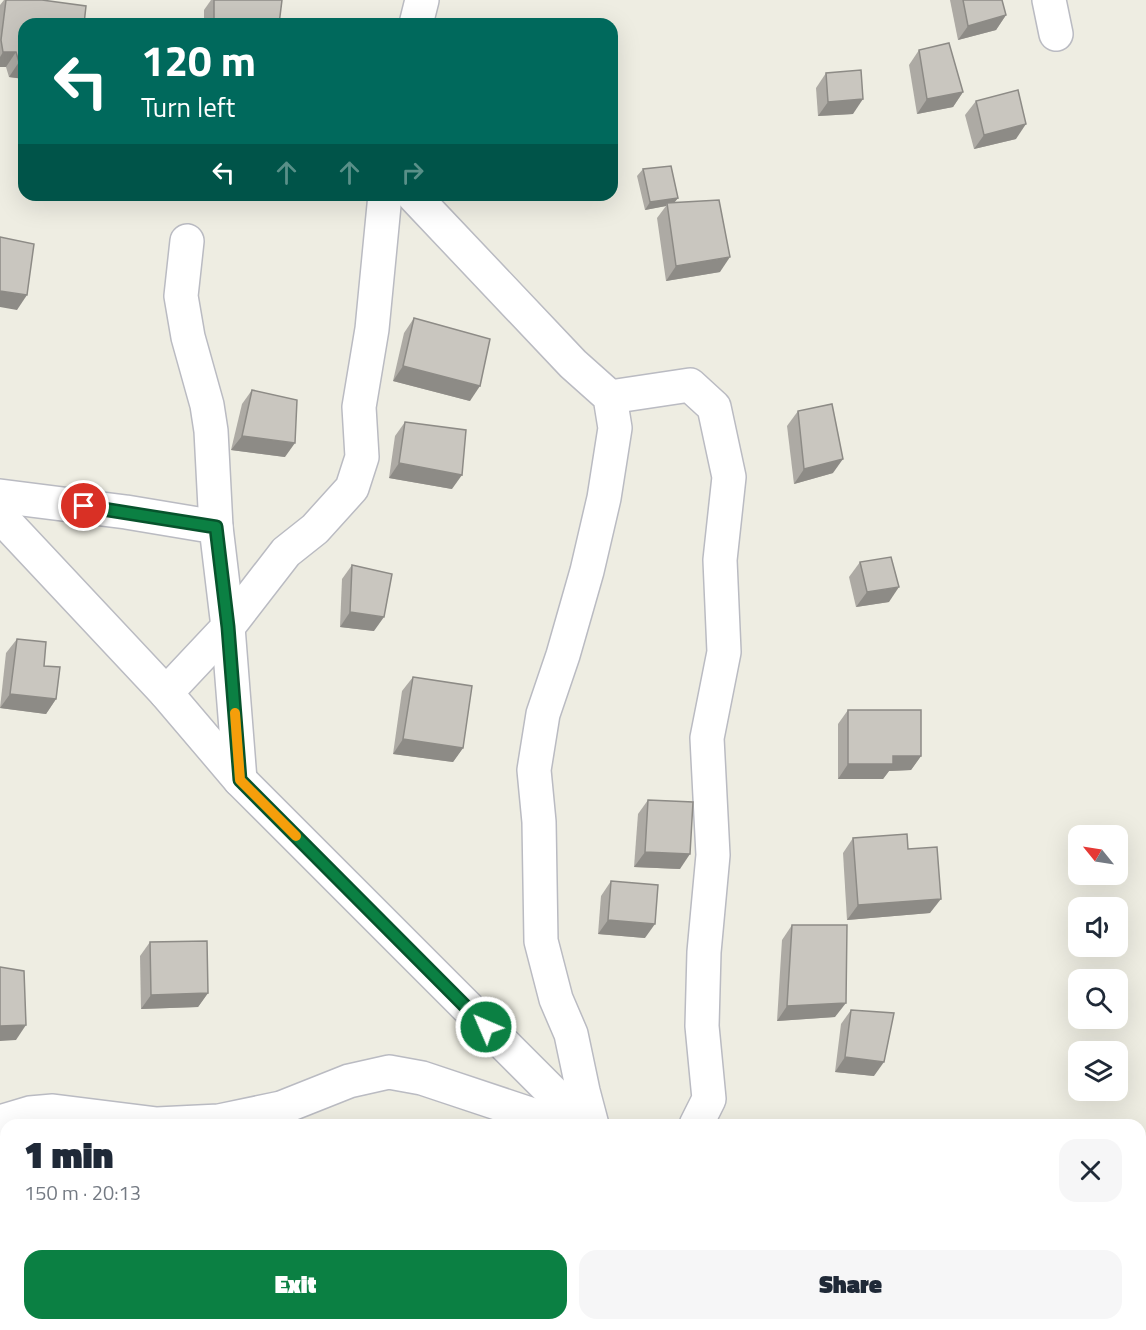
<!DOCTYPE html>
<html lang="en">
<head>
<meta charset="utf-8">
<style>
  :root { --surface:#fff; --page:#f6f6f7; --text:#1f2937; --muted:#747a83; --accent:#0b8043 }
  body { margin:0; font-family:"Titillium Web",sans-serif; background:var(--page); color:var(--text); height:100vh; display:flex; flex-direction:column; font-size:22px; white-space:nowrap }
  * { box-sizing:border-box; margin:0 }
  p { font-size:20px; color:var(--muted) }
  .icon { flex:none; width:33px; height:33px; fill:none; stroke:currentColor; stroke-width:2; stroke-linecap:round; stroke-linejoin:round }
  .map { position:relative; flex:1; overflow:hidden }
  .details { position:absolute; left:0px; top:1119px; width:1146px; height:212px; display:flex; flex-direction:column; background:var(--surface); border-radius:18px 18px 0 0; box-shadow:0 6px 24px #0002 }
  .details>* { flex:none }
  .guide { position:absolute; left:18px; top:18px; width:600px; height:183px; border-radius:18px; box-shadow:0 6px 24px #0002; background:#00695c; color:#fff; overflow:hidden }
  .needle { width:39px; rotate:300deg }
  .tools { position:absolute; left:1068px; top:825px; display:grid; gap:12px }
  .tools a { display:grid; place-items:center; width:60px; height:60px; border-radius:12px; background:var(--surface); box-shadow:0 6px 24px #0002; font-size:30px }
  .pin { position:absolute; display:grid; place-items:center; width:51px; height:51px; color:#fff; margin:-26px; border:3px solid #fff; border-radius:50%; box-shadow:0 2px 6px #0007 }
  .me { position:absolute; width:66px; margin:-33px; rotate:315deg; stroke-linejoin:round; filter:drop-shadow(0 0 4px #0008) }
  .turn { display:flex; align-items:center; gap:21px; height:126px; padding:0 24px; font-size:27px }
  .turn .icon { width:78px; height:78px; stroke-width:2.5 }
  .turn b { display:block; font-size:42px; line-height:51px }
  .lanes { display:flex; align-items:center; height:57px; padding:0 24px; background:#0003; justify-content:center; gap:30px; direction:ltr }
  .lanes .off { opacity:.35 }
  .round { display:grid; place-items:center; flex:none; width:63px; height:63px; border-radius:18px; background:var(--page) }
  .head { display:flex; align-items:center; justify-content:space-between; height:102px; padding:0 24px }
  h1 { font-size:36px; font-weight:800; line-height:45px }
  .primary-button { display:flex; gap:12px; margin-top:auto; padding:12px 24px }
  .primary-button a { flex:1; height:69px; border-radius:18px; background:var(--accent); color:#fff; font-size:24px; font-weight:800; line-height:69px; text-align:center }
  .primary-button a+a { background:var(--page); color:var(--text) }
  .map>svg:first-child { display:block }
</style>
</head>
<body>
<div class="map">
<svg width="1146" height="1330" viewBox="0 0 1146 1330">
  <rect width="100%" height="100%" fill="#eeede2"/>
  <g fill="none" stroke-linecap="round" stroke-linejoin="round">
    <defs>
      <g id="minor">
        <polyline points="1049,0 1056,34"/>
        <polyline points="416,24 422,0"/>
        <polyline points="413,195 573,364 610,397 615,428 604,498 587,571 563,655 543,714 534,770 539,822 541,941 556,999 571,1034 583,1091 592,1125"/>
        <polyline points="187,241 181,296 188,337 207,405 211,431 216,527"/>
        <polyline points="610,397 690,385 714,407 729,477 720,560 724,652 707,738 713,855 704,952 702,1026 709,1099 696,1125"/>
        <polyline points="0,496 126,512 216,527 228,627 166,693"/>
        <polyline points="0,516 166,693 240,780 585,1125"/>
        <polyline points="240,780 228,627 286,552 315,529 352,488 362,457 359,407 372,329 385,195"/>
        <polyline points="0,1122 30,1113 53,1111 157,1124 219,1121 281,1108 349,1081 389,1072 422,1078 563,1125"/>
        <polyline points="810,1324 817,1330"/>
      </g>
    </defs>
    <use href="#minor" stroke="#babbc2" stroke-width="36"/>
    <use href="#minor" stroke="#fff" stroke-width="33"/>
  </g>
  <g fill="#adaaa4">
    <polygon points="4,0 42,0 24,24 24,79 9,77 6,67 0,67 0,5"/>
    <polygon points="211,0 282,0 279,24 204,24 204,10"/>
    <polygon points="950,0 1002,0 1006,15 996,30 958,40"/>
    <polygon points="919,50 963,92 953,107 917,114 909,65"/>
    <polygon points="826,73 853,114 818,116 816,88"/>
    <polygon points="976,101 1016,139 974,149 965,115"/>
    <polygon points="643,169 678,198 674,203 720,272 666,281 657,218 666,206 645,210 637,176"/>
    <polygon points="414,318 470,401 393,381 404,333"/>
    <polygon points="252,390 285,457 231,450 242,404"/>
    <polygon points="798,411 833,473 794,484 787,426"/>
    <polygon points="405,422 452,489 389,478 395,436"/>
    <polygon points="860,562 889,602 856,607 849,577"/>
    <polygon points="352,565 374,631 340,627 342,579"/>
    <polygon points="17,639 44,666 56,699 46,714 0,708 6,653"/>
    <polygon points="413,677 463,748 453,762 393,754 402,691"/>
    <polygon points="848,710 921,756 911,770 889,771 883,779 838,779 838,724"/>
    <polygon points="648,800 680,869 634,867 638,814"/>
    <polygon points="853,838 908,849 930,913 847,920 843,853"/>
    <polygon points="611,881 645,938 598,934 601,896"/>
    <polygon points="792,925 835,1017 777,1021 782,940"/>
    <polygon points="150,942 208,993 198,1007 141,1009 140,956"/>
    <polygon points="851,1010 874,1076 835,1072 841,1024"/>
    <rect x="549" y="1324" width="80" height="6"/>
  </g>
  <g fill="#8d8b86">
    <polygon points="1006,15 996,30 958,40 968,26"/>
    <polygon points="3,52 16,52 6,67 0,67 0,57"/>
    <polygon points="19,62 24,63 24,79 9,77"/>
    <polygon points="963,92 953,107 917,114 927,99"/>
    <polygon points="863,99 853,114 818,116 828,102"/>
    <polygon points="1026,124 1016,139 974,149 984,135"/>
    <polygon points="678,198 672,205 667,203 666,206 645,210 650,202"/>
    <polygon points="730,257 720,272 666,281 676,266"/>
    <polygon points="0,291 27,295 17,310 0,307"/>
    <polygon points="403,366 480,386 470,401 393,381"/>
    <polygon points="242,436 295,443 285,457 231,450"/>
    <polygon points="843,459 833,473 794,484 804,469"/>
    <polygon points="399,463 462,475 452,489 389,478"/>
    <polygon points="899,587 889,602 856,607 867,592"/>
    <polygon points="350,612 384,617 374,631 340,627"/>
    <polygon points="10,694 56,699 46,714 0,708"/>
    <polygon points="403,739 463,748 453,762 393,754"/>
    <polygon points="893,756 921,756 911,770 889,771 883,779 838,779 848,764"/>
    <polygon points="645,852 690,854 680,869 634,867"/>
    <polygon points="941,899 930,913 847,920 858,905"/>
    <polygon points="608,920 655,924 645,938 598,934"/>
    <polygon points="208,993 198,1007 141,1009 151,995"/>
    <polygon points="846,1003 835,1017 777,1021 787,1006"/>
    <polygon points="26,1025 16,1040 0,1041 0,1026"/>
    <polygon points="845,1057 884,1062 874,1076 835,1072"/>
    <polygon points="35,1324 80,1324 76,1330 33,1327"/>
  </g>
  <g fill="#c9c6bf" stroke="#8d8b86" stroke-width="1.5">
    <polygon points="6,0 42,0 86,6 84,24 24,24 24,63 19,62 16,52 3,52 1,40"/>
    <polygon points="214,0 282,0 279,24 214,24"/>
    <polygon points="963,0 1002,0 1006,15 968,26"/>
    <polygon points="949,43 963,92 927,99 919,50"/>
    <polygon points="861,70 863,99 828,102 826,73"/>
    <polygon points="1018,90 1026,124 984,135 976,101"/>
    <polygon points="671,166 678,198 650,202 643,169"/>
    <polygon points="719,200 730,257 676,266 667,203"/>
    <polygon points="0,237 34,244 27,295 0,291"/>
    <polygon points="414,318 490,339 480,386 403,366"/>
    <polygon points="252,390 297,400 295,443 242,436"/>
    <polygon points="832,404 843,459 804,469 798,411"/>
    <polygon points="405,422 466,430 462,475 399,463"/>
    <polygon points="891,557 899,587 867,592 860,562"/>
    <polygon points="352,565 392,574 384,617 350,612"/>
    <polygon points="17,639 46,642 44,666 60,667 56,699 10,694"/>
    <polygon points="413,677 472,686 463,748 403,739"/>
    <polygon points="848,710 921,710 921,756 893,756 893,764 848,764"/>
    <polygon points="648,800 693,802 690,854 645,852"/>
    <polygon points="907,834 908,849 937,847 941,899 858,905 853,838"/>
    <polygon points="611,881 658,885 655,924 608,920"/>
    <polygon points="792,925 847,925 846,1003 787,1006"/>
    <polygon points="207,941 208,993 151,995 150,942"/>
    <polygon points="0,967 24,971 26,1025 0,1026"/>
    <polygon points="851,1010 894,1013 884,1062 845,1057"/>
    <rect x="564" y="1324" width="65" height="6"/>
  </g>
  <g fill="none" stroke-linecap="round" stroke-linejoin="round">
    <defs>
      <polyline id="route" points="84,506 216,527 228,627 240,780 486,1027"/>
    </defs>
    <use href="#route" stroke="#07532c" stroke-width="15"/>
    <use href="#route" stroke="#0b8043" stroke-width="10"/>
    <polyline stroke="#f59e0b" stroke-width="10" points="235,713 240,780 296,836"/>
  </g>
</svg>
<div class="tools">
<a><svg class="needle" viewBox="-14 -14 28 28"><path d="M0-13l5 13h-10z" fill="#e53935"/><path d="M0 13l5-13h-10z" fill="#747a83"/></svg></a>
<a><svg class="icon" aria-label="sound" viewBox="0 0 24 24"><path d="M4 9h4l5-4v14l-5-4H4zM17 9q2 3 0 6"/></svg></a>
<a><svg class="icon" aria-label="search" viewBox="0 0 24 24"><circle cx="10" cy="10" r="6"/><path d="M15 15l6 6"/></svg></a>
<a><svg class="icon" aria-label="layers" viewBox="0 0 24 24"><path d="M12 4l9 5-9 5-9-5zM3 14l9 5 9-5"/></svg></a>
</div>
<div class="pin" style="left:84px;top:506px;background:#d93025"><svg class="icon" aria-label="arrive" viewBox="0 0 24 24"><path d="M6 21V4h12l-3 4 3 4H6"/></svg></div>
<svg class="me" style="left:486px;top:1027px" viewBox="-20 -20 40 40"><circle r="17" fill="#0b8043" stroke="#fff" stroke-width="3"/><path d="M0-11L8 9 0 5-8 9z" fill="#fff"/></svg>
<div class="guide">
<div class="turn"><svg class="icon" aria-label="left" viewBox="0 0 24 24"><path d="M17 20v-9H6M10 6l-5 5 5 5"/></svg><div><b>120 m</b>Turn left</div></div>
<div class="lanes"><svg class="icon" aria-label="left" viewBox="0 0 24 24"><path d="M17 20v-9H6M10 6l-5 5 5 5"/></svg><svg class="icon off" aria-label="ahead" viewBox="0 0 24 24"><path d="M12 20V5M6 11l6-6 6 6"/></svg><svg class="icon off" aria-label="ahead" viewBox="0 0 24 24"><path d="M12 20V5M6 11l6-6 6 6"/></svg><svg class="icon off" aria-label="right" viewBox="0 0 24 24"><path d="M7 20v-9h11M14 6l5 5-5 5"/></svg></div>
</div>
<section class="details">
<div class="head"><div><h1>1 min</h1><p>150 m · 20:13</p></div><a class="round"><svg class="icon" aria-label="close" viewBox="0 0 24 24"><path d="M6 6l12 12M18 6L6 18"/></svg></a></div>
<div class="primary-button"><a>Exit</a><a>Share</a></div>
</section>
</div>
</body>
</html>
